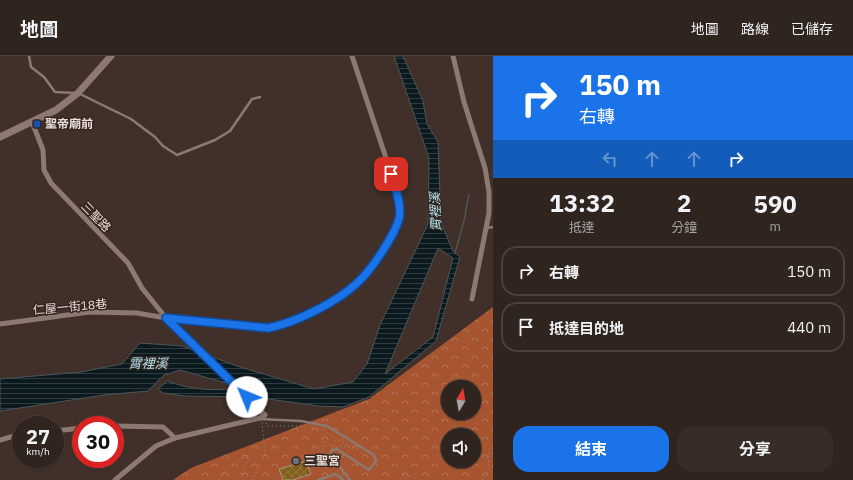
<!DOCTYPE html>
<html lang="zh-TW">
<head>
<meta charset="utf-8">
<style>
  :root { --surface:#30241f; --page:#382c28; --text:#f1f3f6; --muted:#a8a4a4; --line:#4b413d; --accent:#1a73e8 }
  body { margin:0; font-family:"IBM Plex Sans","Noto Sans TC",sans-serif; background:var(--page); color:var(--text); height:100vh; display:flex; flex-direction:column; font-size:15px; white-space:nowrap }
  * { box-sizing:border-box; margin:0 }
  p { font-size:13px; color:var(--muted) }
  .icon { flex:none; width:22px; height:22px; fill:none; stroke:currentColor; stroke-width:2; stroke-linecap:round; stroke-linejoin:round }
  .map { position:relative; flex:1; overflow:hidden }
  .drawer { display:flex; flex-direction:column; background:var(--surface); width:360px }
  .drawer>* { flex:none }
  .guide { background:#1a73e8; color:#fff; overflow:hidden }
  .needle { width:26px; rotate:10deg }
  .buttons { position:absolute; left:441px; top:324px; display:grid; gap:8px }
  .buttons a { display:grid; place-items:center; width:40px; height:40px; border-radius:50%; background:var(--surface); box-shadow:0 1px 3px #0004,0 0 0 1px var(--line); font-size:20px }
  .speed { position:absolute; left:12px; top:360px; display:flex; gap:8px; font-size:20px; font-weight:700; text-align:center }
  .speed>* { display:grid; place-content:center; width:52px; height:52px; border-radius:50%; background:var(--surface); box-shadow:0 1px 3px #0004,0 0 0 1px var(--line); line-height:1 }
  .speed small { font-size:10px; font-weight:400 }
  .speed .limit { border:6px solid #d22; background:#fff; color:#111 }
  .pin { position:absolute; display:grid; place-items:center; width:34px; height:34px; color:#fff; margin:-17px; border-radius:8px; box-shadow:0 2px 6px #0006 }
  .me { position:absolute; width:44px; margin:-22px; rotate:315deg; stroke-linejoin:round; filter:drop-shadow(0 0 3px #0008) }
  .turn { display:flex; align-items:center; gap:14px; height:84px; padding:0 20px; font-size:18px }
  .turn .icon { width:52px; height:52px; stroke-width:2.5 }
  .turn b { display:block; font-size:28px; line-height:34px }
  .lanes { display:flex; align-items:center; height:38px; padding:0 20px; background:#0003; justify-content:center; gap:20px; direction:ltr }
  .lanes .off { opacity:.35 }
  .eta { display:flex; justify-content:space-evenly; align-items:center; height:68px; text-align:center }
  .eta b { font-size:24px; font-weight:700; line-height:28px }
  .action { display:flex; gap:8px; margin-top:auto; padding:8px 20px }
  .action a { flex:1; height:46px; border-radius:16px; background:var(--accent); color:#fff; font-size:16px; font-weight:700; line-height:46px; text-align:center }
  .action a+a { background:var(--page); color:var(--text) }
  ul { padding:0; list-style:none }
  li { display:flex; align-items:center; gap:12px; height:50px; margin:0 8px 6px; padding:0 12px; border:2px solid var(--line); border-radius:16px }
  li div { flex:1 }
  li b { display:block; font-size:15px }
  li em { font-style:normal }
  header { display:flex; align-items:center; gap:24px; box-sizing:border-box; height:56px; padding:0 20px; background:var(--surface); border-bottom:1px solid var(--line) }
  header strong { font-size:19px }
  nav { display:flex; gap:22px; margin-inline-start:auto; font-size:14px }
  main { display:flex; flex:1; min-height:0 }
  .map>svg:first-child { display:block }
</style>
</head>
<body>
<header>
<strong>地圖</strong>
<nav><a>地圖</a><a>路線</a><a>已儲存</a></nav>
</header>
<main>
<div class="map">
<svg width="493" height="424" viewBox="0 0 493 424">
  <defs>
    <pattern id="forest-crowns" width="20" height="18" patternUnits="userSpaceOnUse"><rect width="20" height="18" fill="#a65530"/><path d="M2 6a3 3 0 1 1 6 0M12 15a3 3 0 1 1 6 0" fill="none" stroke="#b67557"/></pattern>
    <pattern id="water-rules" width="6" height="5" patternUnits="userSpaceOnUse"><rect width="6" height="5" fill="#0a1a1f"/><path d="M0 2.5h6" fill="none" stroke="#2e3b3f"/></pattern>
    <pattern id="building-cross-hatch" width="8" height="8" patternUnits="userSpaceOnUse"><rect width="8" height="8" fill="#845f1c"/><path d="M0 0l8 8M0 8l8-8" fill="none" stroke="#95763c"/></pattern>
  </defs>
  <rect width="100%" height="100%" fill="#403029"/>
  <path fill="url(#forest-crowns)" fill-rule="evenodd" d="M493,251V424H173L191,412L369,343ZM448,331H474V357H448ZM448,379H474V405H448Z"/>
  <path fill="url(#water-rules)" stroke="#4d5557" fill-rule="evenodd" d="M394,0H403L423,45L427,68L438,86L441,167L453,195L460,201L436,285L369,341L343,351L319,350L254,341L185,340L163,337L158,333L167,325C188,333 210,335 233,333L226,327L180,314L164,319L148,335L104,339L0,355V323L81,316L122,308L140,287L182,290L237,310L314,333L353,326L367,308L380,269L428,168L429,102ZM438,192L453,202L433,281L385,318Z"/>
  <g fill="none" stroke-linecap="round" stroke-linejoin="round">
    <polyline stroke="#4d5557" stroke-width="1.5" points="455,197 464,165 469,138"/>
  </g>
  <polygon fill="url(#building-cross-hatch)" stroke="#a29787" points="306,405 311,418 293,424 283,424 279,413"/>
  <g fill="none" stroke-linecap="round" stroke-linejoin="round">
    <g stroke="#9d8f89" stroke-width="1" stroke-dasharray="1 3" stroke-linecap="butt">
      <polyline points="266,367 267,370 307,370"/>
      <polyline points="332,380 364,398"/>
      <polyline points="340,390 349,391"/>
      <polyline points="317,399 322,396 324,385 332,390 335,387 334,383 322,373"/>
      <polyline points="306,405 313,402 332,416"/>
      <polyline points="400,415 406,422 411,419 418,424"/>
      <path d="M219,424C222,415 238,400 249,402L238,424"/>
      <polyline points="252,424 265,400 262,366"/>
      <path d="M483,424C489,416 489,407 488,397H493"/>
    </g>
    <g stroke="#8c7971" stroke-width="2.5">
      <polyline points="29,0 31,11 44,21 55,36 75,37"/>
      <polyline points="80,38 131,63 155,81 163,90 177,99 215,84 230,75 252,43 260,41"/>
      <polyline points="487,172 493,171"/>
      <polyline points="260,363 301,365 327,370 374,399 376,405 369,414 337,393 332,394 330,398 332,401 350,424"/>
      <polyline points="318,424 336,418 343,424"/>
    </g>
    <g stroke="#8c7971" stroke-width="5">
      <polyline points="453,0 464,46 485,112 489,136 489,157 472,243"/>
      <polyline points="32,66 43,94 44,114 51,127 128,207 142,232 166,262 265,359 260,362 175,382 156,390 115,424"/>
      <polyline points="0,268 90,256 137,257 166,262 268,272 284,269 325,249 358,227 385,191 399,162 396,132 352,0"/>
      <polyline points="115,370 163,371 175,382"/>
      <polyline points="55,375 81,372"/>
      <polyline points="0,384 21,378"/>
    </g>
    <polyline stroke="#8c7971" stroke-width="7" points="0,81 56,54 78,37 111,0"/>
  </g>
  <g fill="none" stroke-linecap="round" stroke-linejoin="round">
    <defs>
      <path id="route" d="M247,341L166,262L268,272C295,267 337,246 357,227C371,215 394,180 399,163C402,152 395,129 391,118"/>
    </defs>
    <use href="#route" stroke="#114b97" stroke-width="10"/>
    <use href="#route" stroke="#1a73e8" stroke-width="7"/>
  </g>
  <rect fill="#1a4fb4" stroke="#35261f" stroke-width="1.5" x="33" y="64" width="8" height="8" rx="2"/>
  <circle fill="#6b7280" stroke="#35261f" stroke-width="1.5" cx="296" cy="405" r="4"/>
  <g text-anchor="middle" stroke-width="3" stroke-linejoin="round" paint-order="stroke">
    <g font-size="12" font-weight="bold" fill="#e9ded9" stroke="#35261f" text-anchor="start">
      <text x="45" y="72">聖帝廟前</text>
      <text x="304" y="409">三聖宮</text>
    </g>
    <g font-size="12" fill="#e9ded9" stroke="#35261f">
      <text transform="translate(96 161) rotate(46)" y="4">三聖路</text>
      <text transform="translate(70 251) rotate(-5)" y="4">仁屋一街18巷</text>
    </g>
    <g font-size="13" font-style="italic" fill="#b0e6f6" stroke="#35261f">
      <text transform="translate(435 156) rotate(-92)" y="5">霄裡溪</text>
      <text x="148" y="312">霄裡溪</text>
    </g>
  </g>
</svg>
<div class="buttons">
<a><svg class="needle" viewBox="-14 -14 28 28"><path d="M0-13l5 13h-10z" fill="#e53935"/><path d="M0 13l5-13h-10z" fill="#a8a4a4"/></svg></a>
<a><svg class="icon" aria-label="sound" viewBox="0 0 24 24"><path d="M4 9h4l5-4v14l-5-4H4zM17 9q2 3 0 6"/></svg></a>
</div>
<div class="speed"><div>27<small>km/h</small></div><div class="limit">30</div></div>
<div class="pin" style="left:391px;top:118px;background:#d93025"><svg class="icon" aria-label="arrive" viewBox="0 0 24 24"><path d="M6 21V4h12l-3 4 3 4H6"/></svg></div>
<svg class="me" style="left:247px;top:341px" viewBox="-20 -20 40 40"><circle r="19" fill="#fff"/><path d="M0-13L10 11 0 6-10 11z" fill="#1a73e8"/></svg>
</div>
<section class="drawer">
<div class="guide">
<div class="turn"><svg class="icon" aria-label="right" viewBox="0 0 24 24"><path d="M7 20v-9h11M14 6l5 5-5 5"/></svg><div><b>150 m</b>右轉</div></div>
<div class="lanes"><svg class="icon off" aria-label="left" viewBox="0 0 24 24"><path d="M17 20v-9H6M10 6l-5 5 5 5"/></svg><svg class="icon off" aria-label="ahead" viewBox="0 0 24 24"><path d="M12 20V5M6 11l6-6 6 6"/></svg><svg class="icon off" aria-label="ahead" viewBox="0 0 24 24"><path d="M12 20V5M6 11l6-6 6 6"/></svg><svg class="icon" aria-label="right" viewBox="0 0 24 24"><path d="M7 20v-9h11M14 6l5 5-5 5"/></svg></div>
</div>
<div class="eta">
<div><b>13:32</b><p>抵達</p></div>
<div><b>2</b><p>分鐘</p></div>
<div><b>590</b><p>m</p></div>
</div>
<ul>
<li><svg class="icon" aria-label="right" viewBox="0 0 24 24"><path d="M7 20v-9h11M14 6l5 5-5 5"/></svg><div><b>右轉</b></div><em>150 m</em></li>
<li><svg class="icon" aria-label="arrive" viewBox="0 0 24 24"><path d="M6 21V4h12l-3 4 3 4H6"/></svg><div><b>抵達目的地</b></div><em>440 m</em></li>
</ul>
<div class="action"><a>結束</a><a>分享</a></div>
</section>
</main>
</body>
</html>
